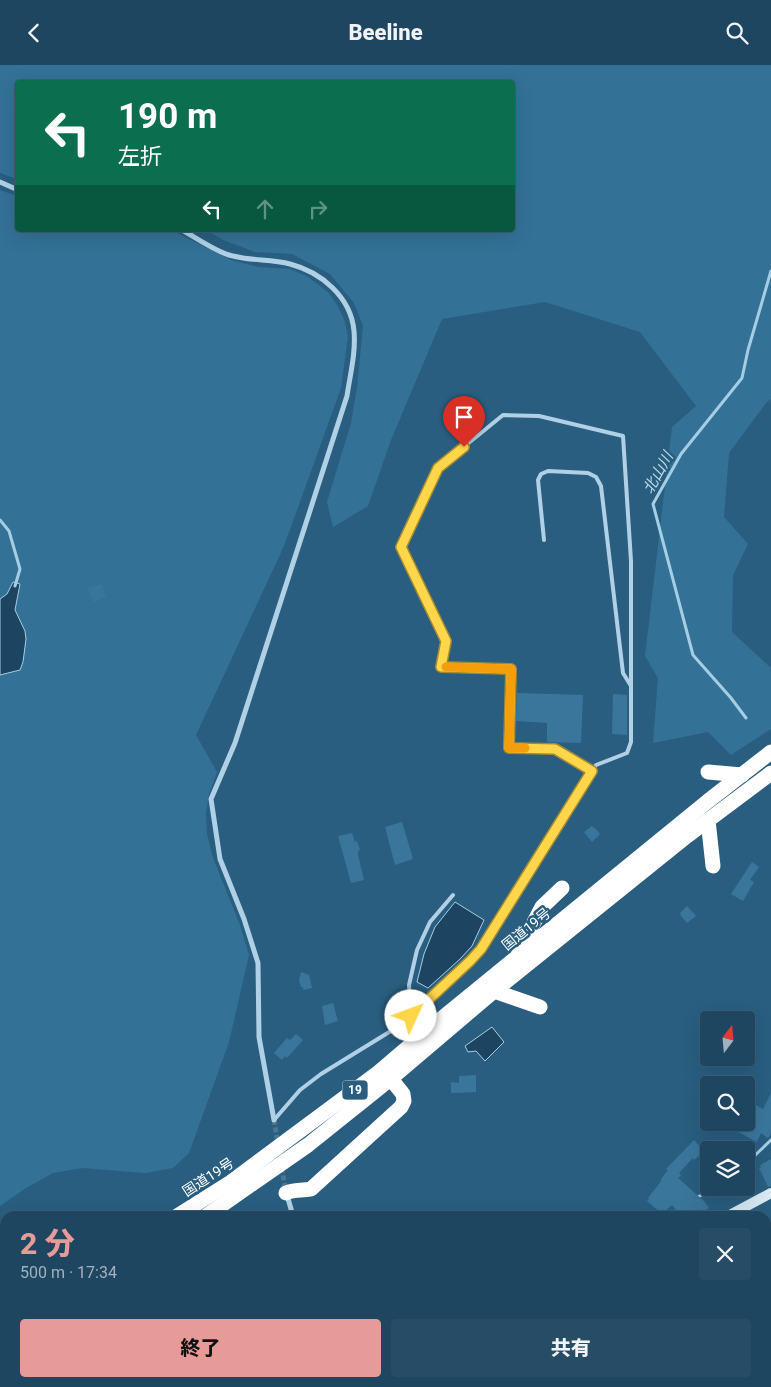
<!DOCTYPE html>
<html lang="ja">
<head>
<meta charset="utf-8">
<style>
  :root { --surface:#1f4660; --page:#274d66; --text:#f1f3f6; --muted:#a1b1bd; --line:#3c5e75; --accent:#e69b98 }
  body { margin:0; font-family:Roboto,"Noto Sans JP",sans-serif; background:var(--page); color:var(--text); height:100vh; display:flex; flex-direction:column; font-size:19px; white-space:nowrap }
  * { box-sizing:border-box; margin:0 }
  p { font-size:16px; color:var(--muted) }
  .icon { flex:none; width:28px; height:28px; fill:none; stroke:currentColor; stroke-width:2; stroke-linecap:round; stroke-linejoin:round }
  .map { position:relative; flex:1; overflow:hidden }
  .side { position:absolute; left:0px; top:1146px; width:771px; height:176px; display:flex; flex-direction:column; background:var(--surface); border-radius:15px 15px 0 0; box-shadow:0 5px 20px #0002,0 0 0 1px var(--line) }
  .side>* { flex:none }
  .guide { position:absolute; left:15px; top:15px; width:500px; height:152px; border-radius:5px; box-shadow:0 5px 20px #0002,0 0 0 1px var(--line); background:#0b6e4f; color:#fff; overflow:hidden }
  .needle { width:32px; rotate:16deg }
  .controls { position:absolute; left:700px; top:946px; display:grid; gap:10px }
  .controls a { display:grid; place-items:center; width:55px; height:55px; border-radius:5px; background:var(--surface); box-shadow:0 5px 20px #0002,0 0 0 1px var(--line); font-size:25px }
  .pin { position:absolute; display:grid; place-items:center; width:42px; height:42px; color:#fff; margin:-51px -21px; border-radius:50% 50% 50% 0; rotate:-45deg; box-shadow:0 0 5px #0007 }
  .pin .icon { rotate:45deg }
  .me { position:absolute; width:55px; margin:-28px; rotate:47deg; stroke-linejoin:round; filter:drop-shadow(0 0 4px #0008) }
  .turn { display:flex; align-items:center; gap:18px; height:105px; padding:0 20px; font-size:22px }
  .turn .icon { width:65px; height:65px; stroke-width:2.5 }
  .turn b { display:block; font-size:35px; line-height:42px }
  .lanes { display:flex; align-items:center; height:48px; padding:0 20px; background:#0003; justify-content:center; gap:25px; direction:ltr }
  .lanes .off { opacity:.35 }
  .round { display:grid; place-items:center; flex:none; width:52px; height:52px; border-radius:5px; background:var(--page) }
  .head { display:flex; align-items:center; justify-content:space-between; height:85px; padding:0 20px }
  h1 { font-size:30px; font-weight:800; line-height:38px; color:var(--accent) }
  .button { display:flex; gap:10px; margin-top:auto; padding:10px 20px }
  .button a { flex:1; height:58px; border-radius:5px; background:var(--accent); color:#111; font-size:20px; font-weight:800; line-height:58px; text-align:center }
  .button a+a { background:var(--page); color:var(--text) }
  header { display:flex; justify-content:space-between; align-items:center; height:65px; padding:0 20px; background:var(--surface); font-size:22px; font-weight:800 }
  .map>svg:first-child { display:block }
</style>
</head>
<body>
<header><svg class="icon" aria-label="back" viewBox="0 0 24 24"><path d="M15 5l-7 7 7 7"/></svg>Beeline<svg class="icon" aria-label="search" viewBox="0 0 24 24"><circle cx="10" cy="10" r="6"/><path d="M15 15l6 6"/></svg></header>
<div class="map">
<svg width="771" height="1322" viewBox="0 0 771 1322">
  <rect width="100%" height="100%" fill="#295e80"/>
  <g fill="#347197">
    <polygon points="0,0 771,0 771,334 766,338 729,388 724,452 748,479 733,510 732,567 771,603 771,664 731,690 708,667 653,678 658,613 645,591 672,362 696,341 640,267 545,237 442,254 391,375 368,441 333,462 327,437 351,358 357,323 363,261 354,238 330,209 292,189 255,187 223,175 206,165 512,165 512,18 18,18 17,114 0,108"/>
    <polygon points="0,125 17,131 18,165 171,165 231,195 258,202 290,204 308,212 329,228 337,240 344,254 348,271 341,323 284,481 196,670 217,707 209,729 206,748 207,769 213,793 240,860 249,890 229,977 189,1088 173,1103 146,1108 82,1103 53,1108 26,1123 0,1141"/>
    <polygon points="771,1279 771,1322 711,1322 715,1318 766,1318 766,1282"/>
    <polygon points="369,1318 485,1318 487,1322 362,1322"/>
  </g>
  <g fill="#1d4561" stroke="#a5cee5">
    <polygon points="13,517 20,519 15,545 25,566 26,574 23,597 20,605 0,610 0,534 7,529"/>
    <polygon points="455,837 484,855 472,881 460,894 428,923 417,917 424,889 435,862"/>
    <polygon points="492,962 504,977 485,996 476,986 468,987 465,981"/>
  </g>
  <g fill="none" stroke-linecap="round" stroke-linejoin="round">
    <g stroke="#a5cee5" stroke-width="3">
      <polyline points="0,455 9,466 20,504 15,521"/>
      <polyline points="746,653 731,633 693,590 653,439 681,389 742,313 748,285 771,206"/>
      <polyline points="746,1099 771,1075"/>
      <polyline points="696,1133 716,1122"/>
      <polyline points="676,1151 680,1145"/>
      <polyline points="0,1317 5,1317"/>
      <polyline points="27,1318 36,1322"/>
      <polyline points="151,1322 155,1318"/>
    </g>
  </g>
  <g fill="#3a769c">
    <polygon points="102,519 106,532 93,537 88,523"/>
    <polygon points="517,628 583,630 581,678 547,677 547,658 516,656"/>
    <polygon points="613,629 627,630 627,670 612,669"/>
    <polygon points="402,757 413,794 395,800 385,762"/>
    <polygon points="592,761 593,763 594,762 600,769 592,777 584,767"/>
    <polygon points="352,768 355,777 357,776 360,785 358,786 358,790 364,815 351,818 338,771"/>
    <polygon points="752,797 759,802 750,815 754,817 743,836 731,829"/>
    <polygon points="687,841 696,851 687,858 681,851 680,848"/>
    <polygon points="301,907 309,910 312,923 303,925 303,922 301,922 299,915"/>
    <polygon points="333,938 338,956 325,960 322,941"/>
    <polygon points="296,969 303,975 287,993 285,991 282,995 274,988 287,973 290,975"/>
    <polygon points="476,1010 476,1027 451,1028 451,1017 459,1018 459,1011"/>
    <polygon points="771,1028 771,1068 768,1073 761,1068 757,1077 721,1058 746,1058 746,1047 752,1050 756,1040 763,1044"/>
    <polygon points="694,1075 704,1086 694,1095 693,1093 679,1108 681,1110 678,1113 704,1136 709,1143 698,1151 680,1151 672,1140 662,1149 647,1136 649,1134 648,1133 662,1115 661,1114 668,1105 666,1104"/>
    <polygon points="771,1094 771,1121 768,1122 759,1103 761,1102 760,1100"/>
  </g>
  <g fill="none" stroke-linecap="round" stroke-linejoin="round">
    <g stroke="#497693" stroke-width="5" stroke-dasharray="5 2.5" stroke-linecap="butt">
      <polyline points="274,1055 278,1079"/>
      <polyline points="282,1103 285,1122"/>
    </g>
    <g stroke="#b0d1e5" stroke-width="4">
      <polyline points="593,706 555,684 509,683 511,604 441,602 446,576 401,483 438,403 503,350 539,351 623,371 631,496 631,621"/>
      <polyline points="411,951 409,920 417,885 430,857 453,830"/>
      <polyline points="274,1055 300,1025 321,1009 399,961 470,896 481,884 596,700 627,688 631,677 631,621 623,608 601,421 596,412 588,408 548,406 541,409 538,415 544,475"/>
    </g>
    <g stroke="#b0d1e5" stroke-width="5">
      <polyline points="0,117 18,125"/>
      <path d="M182,165C195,172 215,186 229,190C249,196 270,194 290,199C321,207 351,232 354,266C356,288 350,310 347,331L235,678L211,734L220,794L244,854L258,898L259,972L274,1055"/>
      <polyline points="287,1130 293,1151"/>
    </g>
    <g stroke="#d9eaf5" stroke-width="10">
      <polyline points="728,1151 771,1128"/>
      <polyline points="231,1322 239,1318"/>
    </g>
    <g stroke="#fff" stroke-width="15">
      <polyline points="708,707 742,710"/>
      <polyline points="708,755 713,801"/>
      <polyline points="518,888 542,842 562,823"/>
      <polyline points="494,926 540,942"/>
      <path d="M286,1128C294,1124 302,1126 311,1124L401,1042L404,1036L403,1029L391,1014"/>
      <polyline points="177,1151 231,1117 379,1007 441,954 708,736 771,687"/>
      <polyline points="206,1151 308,1080 388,1016 494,926 687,771 771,708"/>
      <polyline points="0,1252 5,1249"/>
      <polyline points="0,1267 5,1265"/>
    </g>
  </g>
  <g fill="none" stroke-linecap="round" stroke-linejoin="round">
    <defs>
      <polyline id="route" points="411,951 470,896 481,884 592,706 555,684 509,683 511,604 441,602 446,576 401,482 438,403 464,382"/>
    </defs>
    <use href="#route" stroke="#a68a30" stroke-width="12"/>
    <use href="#route" stroke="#ffd54a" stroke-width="9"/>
    <polyline stroke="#f59e0b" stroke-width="9" points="446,602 511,604 509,683 525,683"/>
  </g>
  <g text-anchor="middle" stroke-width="5" stroke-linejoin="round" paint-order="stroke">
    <rect fill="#295e80" stroke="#bfcfd9" stroke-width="1" x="342.5" y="1015.5" width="25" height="19" rx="4"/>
    <g font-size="12" font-weight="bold" fill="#fff">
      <text x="355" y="1029">19</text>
    </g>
    <g font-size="14" fill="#fff" stroke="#295e80">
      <text transform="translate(526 864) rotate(-39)" y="5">国道19号</text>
      <text transform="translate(208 1112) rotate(-33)" y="5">国道19号</text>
    </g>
    <g font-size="15" font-style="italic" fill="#bcdbed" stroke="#295e80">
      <text transform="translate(658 408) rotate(-61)" y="5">北山川</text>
    </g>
  </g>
</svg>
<div class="controls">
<a><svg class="needle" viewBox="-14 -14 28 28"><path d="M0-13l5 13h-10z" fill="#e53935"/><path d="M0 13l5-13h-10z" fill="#a1b1bd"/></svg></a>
<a><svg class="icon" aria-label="search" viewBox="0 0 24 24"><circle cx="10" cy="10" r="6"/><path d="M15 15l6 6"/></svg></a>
<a><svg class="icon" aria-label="layers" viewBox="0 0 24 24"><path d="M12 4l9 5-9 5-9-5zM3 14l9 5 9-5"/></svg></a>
</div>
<div class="pin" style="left:464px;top:382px;background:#d93025"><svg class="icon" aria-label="arrive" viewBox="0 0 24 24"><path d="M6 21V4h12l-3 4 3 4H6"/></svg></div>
<svg class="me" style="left:411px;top:951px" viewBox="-20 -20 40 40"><circle r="19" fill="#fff"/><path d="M0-13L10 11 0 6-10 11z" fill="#ffd54a"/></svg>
<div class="guide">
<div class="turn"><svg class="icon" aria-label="left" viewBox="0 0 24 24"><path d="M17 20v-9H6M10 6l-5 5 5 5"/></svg><div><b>190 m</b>左折</div></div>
<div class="lanes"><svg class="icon" aria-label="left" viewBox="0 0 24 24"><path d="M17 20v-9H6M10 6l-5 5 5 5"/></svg><svg class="icon off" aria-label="ahead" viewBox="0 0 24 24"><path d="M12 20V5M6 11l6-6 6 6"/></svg><svg class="icon off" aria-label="right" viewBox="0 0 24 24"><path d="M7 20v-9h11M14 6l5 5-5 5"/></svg></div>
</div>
<section class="side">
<div class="head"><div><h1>2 分</h1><p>500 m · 17:34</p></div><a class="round"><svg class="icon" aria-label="close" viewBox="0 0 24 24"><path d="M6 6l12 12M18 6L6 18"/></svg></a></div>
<div class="button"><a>終了</a><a>共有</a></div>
</section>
</div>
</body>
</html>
